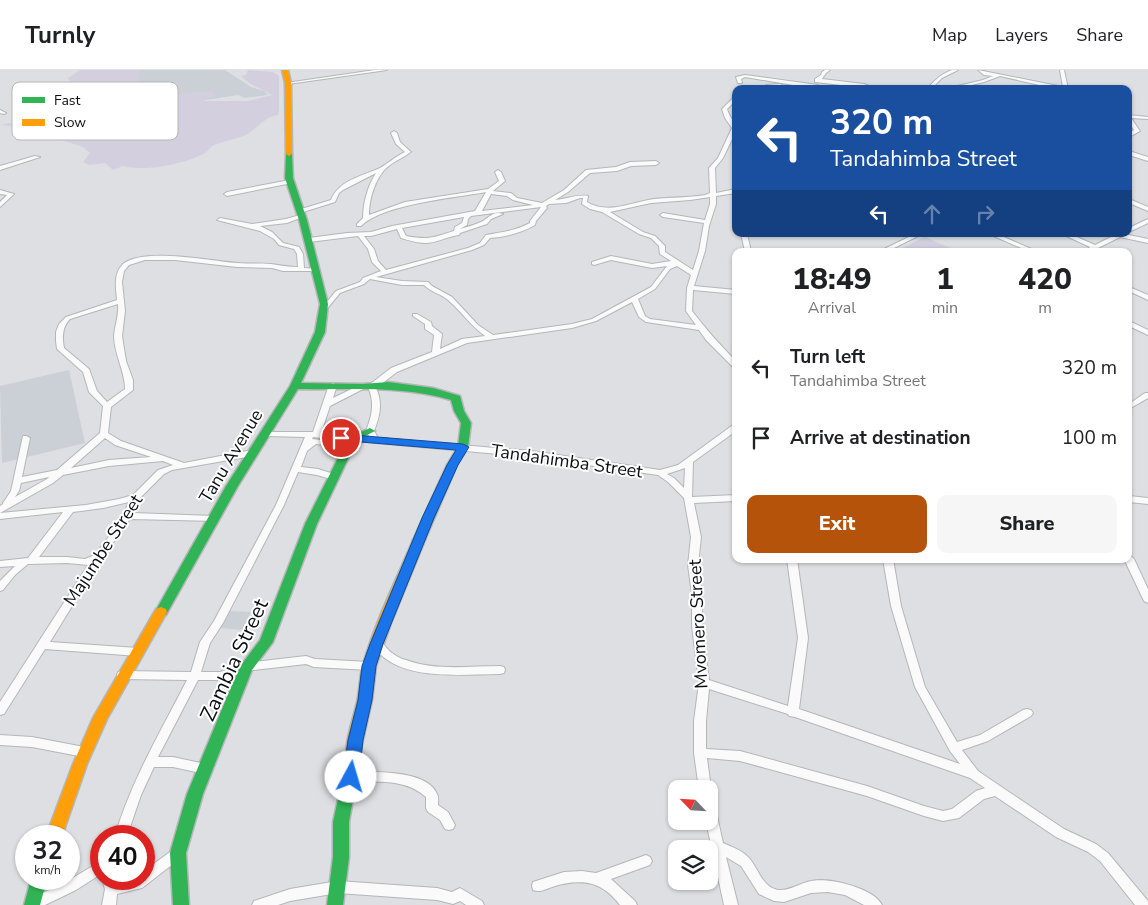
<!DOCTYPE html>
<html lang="en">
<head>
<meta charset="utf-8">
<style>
  :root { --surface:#fff; --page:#f6f6f6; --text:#202124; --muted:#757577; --line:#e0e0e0; --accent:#b45309 }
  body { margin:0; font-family:"Nunito Sans",sans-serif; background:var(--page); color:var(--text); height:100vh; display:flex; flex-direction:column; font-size:19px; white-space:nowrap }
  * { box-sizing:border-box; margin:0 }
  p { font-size:16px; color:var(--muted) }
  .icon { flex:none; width:28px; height:28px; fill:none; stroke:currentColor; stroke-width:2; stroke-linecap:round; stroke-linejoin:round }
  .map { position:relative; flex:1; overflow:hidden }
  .panel { position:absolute; left:732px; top:178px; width:400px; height:315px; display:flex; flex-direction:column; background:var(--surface); border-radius:10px; box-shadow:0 1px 4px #0004 }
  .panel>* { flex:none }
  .top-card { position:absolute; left:732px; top:15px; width:400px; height:152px; border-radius:10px; box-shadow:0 1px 4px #0004; background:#1a4fa0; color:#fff; overflow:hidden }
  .needle { width:32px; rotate:295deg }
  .tools { position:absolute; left:668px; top:710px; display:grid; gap:10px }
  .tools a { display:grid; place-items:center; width:50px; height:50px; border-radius:10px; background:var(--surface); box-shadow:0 1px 4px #0004; font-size:25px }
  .speed { position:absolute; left:15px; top:755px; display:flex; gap:10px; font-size:25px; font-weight:700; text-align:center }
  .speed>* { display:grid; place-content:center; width:65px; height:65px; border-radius:50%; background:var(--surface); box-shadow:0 1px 4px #0004; line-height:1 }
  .speed small { font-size:12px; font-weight:400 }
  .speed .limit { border:8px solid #d22; background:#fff; color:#111 }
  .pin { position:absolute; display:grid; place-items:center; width:42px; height:42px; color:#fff; margin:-21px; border:2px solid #fff; border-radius:50%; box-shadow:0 1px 5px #0007 }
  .me { position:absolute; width:55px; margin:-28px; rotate:6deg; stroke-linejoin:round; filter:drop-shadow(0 0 4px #0008) }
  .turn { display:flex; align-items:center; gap:18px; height:105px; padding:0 15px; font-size:22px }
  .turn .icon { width:65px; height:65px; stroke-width:2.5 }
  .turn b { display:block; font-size:35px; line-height:42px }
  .lanes { display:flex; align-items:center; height:48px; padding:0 15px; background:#0003; justify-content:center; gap:25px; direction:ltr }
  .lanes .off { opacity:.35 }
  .eta { display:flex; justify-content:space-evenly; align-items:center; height:85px; text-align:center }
  .eta b { font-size:30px; font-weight:800; line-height:35px }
  .cta { display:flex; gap:10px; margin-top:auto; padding:10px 15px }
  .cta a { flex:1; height:58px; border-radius:10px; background:var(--accent); color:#fff; font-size:20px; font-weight:800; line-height:58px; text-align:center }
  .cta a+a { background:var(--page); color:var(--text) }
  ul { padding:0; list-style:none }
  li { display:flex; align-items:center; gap:15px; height:70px; padding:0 15px }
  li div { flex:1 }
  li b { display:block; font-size:19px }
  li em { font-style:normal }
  header { display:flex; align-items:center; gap:30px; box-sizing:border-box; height:70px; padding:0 25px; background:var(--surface); border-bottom:1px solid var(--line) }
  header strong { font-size:24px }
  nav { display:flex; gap:28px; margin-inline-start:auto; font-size:18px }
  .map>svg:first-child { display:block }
</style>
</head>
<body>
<header>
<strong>Turnly</strong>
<nav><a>Map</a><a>Layers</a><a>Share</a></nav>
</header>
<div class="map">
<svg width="1148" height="835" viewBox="0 0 1148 835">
  <rect width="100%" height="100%" fill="#dddfe2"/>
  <g fill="#cbd0d7">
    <polygon points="102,0 225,0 251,17 264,21 268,25 245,28 238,25 186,33 155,12 134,23 116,27 118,30 43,50 26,53 14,44 131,18"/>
    <polygon points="69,300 85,373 2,393 0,316"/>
    <polygon points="230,541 251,542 242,560 221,558"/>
  </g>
  <g fill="#d3cfdf">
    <path d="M80,0H140L138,14L140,16L155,14L146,17L149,21L164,20L172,24H181L210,21L215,24V26L202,30L206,31H248L272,25L249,13L241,6L246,5L248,0L273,2L279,6V41L278,45C264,47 258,58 246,65C237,69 226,70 217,74C212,75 209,80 205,83C186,94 143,102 123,96L113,100L105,93L89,95L83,92L90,83L83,77L22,57L2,55C8,51 23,55 32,53C62,46 92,38 122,29L114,25L101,28L98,25L104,20L89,19L88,16L71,13L68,8Z"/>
    <polygon points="925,167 957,181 896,181"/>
  </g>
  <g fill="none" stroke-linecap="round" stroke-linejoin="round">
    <defs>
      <g id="street">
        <polygon points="375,0 387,0 288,14 286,13"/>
        <polygon points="825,0 830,0 826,3 822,9 864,14 877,19 815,12 815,9 821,5 822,2"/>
        <path d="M952,0H958L942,8L931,19H926C937,10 937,6 952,0Z"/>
        <polygon points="978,0 1063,17 1060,0 1064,0 1068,19 1057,19 1000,6 984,12 955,19 945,19 983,10 993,6 984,5"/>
        <polygon points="745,5 818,15 816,16 793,15 745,7 741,9 742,13 738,13 736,7"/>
        <polygon points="780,14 782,15 782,16 766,19 766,15"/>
        <path d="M734,27H736V30L727,39C729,46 736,54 736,61L723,88L715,98L716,123L736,119V123L716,126V134L709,156L705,181L694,216L736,220V224L693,220L692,241C706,259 719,274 736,291V297H733L706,270L699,260L646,252L639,247L632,232L596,251L572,258L467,273L397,302L376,318C383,333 380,346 374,361L378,368L531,381L660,400L678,395L733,355H736V361L693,392L692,427L736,425V431L694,433L701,467L698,495L702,524V556L709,610L788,636L798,568L787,489H797L808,568L799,639L960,694L950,681L915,617L891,536L883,489H893L901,536L925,617L957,672L980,665L1023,640L1027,639L1031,640L1033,643L1031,646L988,671L962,680L978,701L1000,716L1064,759L1096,774L1108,783L1148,831V835H1135L1100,791L1088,782L1056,767L995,726L984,729L959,748L943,751L924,746L867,726L740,691L707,688L711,719L709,723V719H699L694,683V651L699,613L692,556V524L688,495L691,467L684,428L668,412L658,405L531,387L331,369L324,375L316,374L307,381L301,397L318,399L337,405L338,407L334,410L317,405L298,402L284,435L223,553L210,573L201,602H220L253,592L306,586L315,589L369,592L373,593L374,596L373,599L369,600L314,597L306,594L253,600L234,606L245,609L246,612L245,615L241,616L220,610H198L158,687H173L205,694L209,696L211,699L209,702L205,704L173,697H154L141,725L127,766H115C131,711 161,661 187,610L122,609L118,608L117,605L118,602L122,601L191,602L200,572L214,551L276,435L305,367L265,366H262L261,364L262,362H313L329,315L333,313L337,315L333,328L360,315H366L367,317L330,336L321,363L370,367L366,361C372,345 375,333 368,317L369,315L391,298L432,282L434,265L425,259V254L413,246V244H417L431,252L432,256L442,264L440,279L462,269L485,266C470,255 461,241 448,230C441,224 431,222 424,215H402L370,209L364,214L340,223L325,241H321V239L336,221L360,212L363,208L381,201L372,192L368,179L358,166L309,172L306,170L309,168L347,163L371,162L392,156L475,141L486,122C454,128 383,134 361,156H357V154L363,148C363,133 368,115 376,103L343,120L339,123L335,132L300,143L298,142V140L331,130C338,111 361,106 378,99C385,96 396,86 405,82L396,74L391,63L394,61L397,63L400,72L411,82C404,87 397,90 390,95C376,105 369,128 369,145L405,132L488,119L499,111L495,102L498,100L501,102L505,111L493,121L511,123L517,128L542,133L564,120L586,100L616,97L630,92L656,91L659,93L656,95L631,96L617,101L590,103L568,122L555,130C567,129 577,124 588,126L587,132C609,145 631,132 654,129C671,127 688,128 705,125L710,123L709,98L718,88L732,58L725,48L722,39ZM491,124L507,126L513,130L533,135L482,141ZM710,127V134L705,150L663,143L660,145L663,147L704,153L699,181L693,200L665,182V176L655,166L643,162L610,142L651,133L690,130ZM580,128H583L582,134L590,139L602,142L639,164L651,168L659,176L660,184L671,191L652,194L611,186L592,192V194L594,195L611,190L652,198L667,196L651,217L592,249L572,254L493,265L478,255L452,227L432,216L428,212L402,211L376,207L472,180L484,175L490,168C506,167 521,163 535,155L536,151L547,138L546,136L549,134L566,133ZM541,137L530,151V153C515,161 502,162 486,165L480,173L468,178L386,200L378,191L374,179L364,166H371L397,159L401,168C408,170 417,173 425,173C437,173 448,166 459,165L460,163L487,154L491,149L503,144C493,140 488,149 481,152C474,155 467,157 460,159L467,155L468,149L471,146ZM464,147L462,153L455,157L454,161C432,168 429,170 406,166L402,158ZM677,196L691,205L687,218L686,241L696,255L650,249L645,246L638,229L655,219L670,199ZM313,367L322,368L320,370L312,369ZM685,398L684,418L674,408L667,404ZM709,619L788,644L789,646L795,647L970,708L985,718L976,721L952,739L943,741L924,736L867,716L740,681L706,679V651Z"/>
        <polygon points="0,40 6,43 4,44 0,43"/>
        <polygon points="1129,45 1148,47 1148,49 1131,48 1140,61 1129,67 1129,63 1134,60 1129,52"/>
        <polygon points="1129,81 1148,87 1148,91 1129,85"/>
        <polygon points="35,86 40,87 0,100 0,96"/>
        <polygon points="290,110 293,112 292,113 227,126 224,124 227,122"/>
        <polygon points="0,120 14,124 0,137 0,132 7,125 0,124"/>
        <polygon points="1129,129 1148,137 1148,141 1129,133"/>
        <path d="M300,145L305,146L287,153L260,156L272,162L283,173L299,177L303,184L304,198L318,199V201H283L272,198L237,197L175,190H145L129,195L124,201L122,212L125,241L122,266L126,291L133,310V320L111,337L108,363L121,371L184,393L252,380L256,383L252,386L172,400L164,404L140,428L133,443L214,446L217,447L219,449L217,451L130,449L101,489L50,572L138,578L142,579L143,582L142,585L138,586L45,579L4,644L0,645V632L88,495L67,493L28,494L15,505L3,520L0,521V511L15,496L0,497V491L28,488L63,442L0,449V443L86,435L119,429L133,425L158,400L173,395L163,391L109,396L63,405L53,413L0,443V436L3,434V433L11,421L23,366H26L30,368L22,407L57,400L100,363L103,336L89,322L83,302L57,279L56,271V262L59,254L66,247L117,230C116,218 113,204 123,194C143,177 211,191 237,193C248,194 260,193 271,194C280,195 288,197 298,197L297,184L294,179L279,175L274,169L260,161L217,150L220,148L252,154L286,149ZM118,234C119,245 115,255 114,266C114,284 125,301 125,319L107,332L97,321L89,299L64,278C62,268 62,257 70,249ZM105,368L115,375L151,387L109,390L71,398ZM49,407L47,409L15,427L19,421L21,413ZM129,432L120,452L95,485L85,489L67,487H39L73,442L103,438Z"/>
        <polygon points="1148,149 1148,153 1129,162 1129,158"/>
        <polygon points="741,164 747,164 751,181 745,181"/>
        <polygon points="915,164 922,164 888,181 880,181"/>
        <polygon points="989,164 997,164 1036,181 1028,181"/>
        <polygon points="1062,164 1070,164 1095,175 1117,164 1124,164 1148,169 1148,173 1120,167 1092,181 1085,181 1090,177"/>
        <polygon points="1129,217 1148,225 1148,230 1129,221"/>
        <polygon points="1129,251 1148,260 1148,265 1129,256"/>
        <polygon points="1145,323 1148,323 1148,328 1129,339 1129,334"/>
        <polygon points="1129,426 1148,428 1148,434 1129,432"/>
        <polygon points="1129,486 1132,487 1134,489 1148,519 1148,533 1144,531 1143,529 1124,489 1129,489"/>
        <path d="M377,570C384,572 386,579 392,583C396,586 401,589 406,590C435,601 469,596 500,596L504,597L505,600L504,603L500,604C461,604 396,613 372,574L373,571Z"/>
        <polygon points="0,665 32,667 84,677 88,679 90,682 88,685 84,687 32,677 0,675"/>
        <path d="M351,702C372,702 427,699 437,724C439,727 438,732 438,735L448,742L455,755L453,759L449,760L445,759L440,750L428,742L426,738V727C405,708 377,712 351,712L347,711L345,707L347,703Z"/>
        <path d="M709,732L713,733L715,737L723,773C732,777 741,780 747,786C758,796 761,817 778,820C790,821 800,813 811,811C829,807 874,818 882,835H864L845,825L828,822L811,823L784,832L774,831L759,824L741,796L726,787L738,835H724L706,751H709Z"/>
        <polygon points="178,777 182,779 184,783 182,787 142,818 117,824 116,835 102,835 105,819 102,809 114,809 115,812 133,809 144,809 144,801 174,779"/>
        <path d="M646,785L650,787L652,791L650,795L611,809L635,831L637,835H620C615,829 610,823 603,819C588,809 568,812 552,817C546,819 540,823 533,820L532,816L533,812L564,802L582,801L596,803Z"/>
        <polygon points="101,791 101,804 76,820 45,835 27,835 28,830 66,812"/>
        <polygon points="338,811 437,818 452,822 460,818 482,831 484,835 466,835 460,831 453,834 437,830 338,823 290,831 278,835 252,835 254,831 290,819"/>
      </g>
      <g id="fast">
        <path d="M289,82L292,84L293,108L307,150L328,234L325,262L301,313L363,314L388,312L433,318L460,326L464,341L471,353L468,377L457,395L425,470L423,473H415L413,470L447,395L458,377L461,353L454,341L451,330C401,315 350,320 298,319L238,416L166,545H156L155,542L226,416L290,316L315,262L320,234L299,150L285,108L286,84Z"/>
        <polygon points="370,358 375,361 357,370 317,454 273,572 252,600 203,724 186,783 189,835 173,835 170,783 187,724 239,598 260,570 305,454 348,368"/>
        <polygon points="353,682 358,684 360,688 359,707 355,718 349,752 349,787 343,835 327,835 333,787 333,752 348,684"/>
        <polygon points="31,809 47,809 40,835 24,835"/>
      </g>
      <g id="slow">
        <polygon points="282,0 288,0 291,13 292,84 289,86 286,84 285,13"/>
        <path d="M419,466L425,470L391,553L376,596L372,630L358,692L353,694L348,692C342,680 353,650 356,636C360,623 359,608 363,595C375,552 396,511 413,470Z"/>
        <polygon points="161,537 166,539 167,542 107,649 87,694 62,766 46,766 73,694 93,648 156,539"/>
      </g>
    </defs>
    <use href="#street" stroke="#b4b6b8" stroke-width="2"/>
    <use href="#fast" stroke="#b4b6b8" stroke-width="3"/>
    <use href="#slow" stroke="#b4b6b8" stroke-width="3"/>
    <use href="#street" fill="#fafafb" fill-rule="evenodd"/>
    <use href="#fast" fill="#30b455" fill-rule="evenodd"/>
    <use href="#slow" fill="#ff9f0a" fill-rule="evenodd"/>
  </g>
  <polygon fill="#1a73e8" stroke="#114b97" points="341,364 463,374 469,377 458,395 434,448 383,574 376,596 372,630 363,670 359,707 357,711 351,713 346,711 343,707 348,670 358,630 362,596 370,574 422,448 447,395 456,380 337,370 336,368 337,365"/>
  <g text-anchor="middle" stroke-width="4" stroke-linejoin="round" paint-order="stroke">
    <g font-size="18" fill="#0c0d0f" stroke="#fff">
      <text transform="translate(231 386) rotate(-59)" y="6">Tanu Avenue</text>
      <text transform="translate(567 391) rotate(8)" y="6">Tandahimba Street</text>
      <text transform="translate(103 480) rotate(-57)" y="6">Majumbe Street</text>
      <text transform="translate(698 554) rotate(-93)" y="6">Mvomero Street</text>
    </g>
    <g font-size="21" fill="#0c0d0f" stroke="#fff">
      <text transform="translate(234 590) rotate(-65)" y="7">Zambia Street</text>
    </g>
  </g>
  <rect x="12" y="12" width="166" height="58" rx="8" fill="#fff" stroke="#b6b6b7" stroke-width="1"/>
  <rect x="22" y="27" width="23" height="6" fill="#30b455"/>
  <rect x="22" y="49" width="23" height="7" fill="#ff9f0a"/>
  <g font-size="14" fill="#0c0d0f">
    <text x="54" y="35">Fast</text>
    <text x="54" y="57">Slow</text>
  </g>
</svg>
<div class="tools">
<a><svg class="needle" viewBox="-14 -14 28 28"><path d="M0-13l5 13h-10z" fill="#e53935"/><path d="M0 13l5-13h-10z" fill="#757577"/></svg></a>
<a><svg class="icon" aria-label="layers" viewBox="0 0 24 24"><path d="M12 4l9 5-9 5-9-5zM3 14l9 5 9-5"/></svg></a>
</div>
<div class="speed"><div>32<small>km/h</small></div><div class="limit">40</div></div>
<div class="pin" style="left:341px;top:368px;background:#d93025"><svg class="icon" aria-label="arrive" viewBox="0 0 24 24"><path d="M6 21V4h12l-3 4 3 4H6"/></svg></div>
<svg class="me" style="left:351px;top:707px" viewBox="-20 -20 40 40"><circle r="19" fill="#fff"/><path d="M0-13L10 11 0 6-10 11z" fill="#1a73e8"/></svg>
<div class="top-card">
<div class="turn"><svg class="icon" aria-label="left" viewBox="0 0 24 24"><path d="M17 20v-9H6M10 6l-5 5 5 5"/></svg><div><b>320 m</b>Tandahimba Street</div></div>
<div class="lanes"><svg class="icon" aria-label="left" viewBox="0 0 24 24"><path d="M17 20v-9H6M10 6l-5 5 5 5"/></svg><svg class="icon off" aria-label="ahead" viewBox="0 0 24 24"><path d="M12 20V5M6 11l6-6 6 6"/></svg><svg class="icon off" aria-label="right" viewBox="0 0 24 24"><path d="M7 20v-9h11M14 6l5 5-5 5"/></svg></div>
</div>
<section class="panel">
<div class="eta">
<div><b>18:49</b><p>Arrival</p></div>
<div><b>1</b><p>min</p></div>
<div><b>420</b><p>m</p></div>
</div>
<ul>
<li><svg class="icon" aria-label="left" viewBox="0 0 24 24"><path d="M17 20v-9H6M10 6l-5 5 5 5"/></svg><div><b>Turn left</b><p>Tandahimba Street</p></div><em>320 m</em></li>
<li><svg class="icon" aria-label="arrive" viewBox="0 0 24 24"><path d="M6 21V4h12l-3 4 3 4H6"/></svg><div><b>Arrive at destination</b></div><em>100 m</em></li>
</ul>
<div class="cta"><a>Exit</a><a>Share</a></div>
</section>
</div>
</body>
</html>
